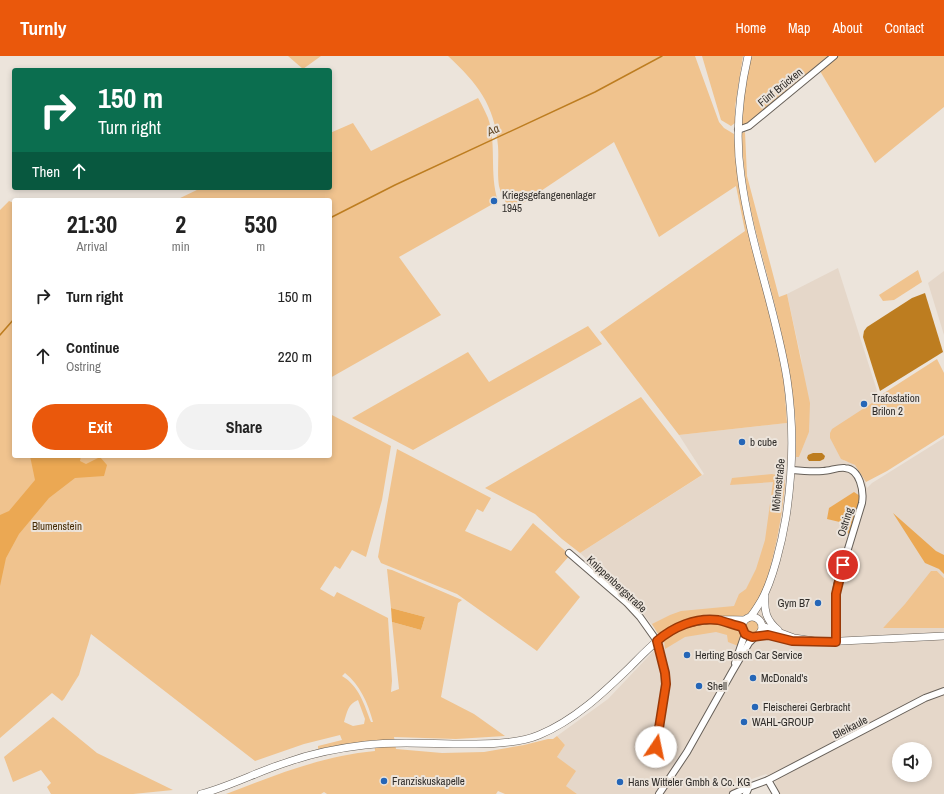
<!DOCTYPE html>
<html lang="en">
<head>
<meta charset="utf-8">
<style>
  :root { --surface:#fff; --page:#f2f2f2; --text:#222; --muted:#767676; --accent:#ea580c }
  body { margin:0; font-family:"Archivo Narrow",sans-serif; background:var(--page); color:var(--text); height:100vh; display:flex; flex-direction:column; font-size:15px; white-space:nowrap }
  * { box-sizing:border-box; margin:0 }
  p { font-size:13px; color:var(--muted) }
  .icon { flex:none; width:22px; height:22px; fill:none; stroke:currentColor; stroke-width:2; stroke-linecap:round; stroke-linejoin:round }
  .map { position:relative; flex:1; overflow:hidden }
  .side { position:absolute; left:12px; top:142px; width:320px; height:260px; display:flex; flex-direction:column; background:var(--surface); border-radius:4px; box-shadow:0 2px 6px #0003 }
  .side>* { flex:none }
  .top-card { position:absolute; left:12px; top:12px; width:320px; height:122px; border-radius:4px; box-shadow:0 2px 6px #0003; background:#0b6e4f; color:#fff; overflow:hidden }
  .buttons { position:absolute; left:892px; top:686px; display:grid; gap:8px }
  .buttons a { display:grid; place-items:center; width:40px; height:40px; border-radius:50%; background:var(--surface); box-shadow:0 2px 6px #0003; font-size:20px }
  .pin { position:absolute; display:grid; place-items:center; width:34px; height:34px; color:#fff; margin:-17px; border:2px solid #fff; border-radius:50%; box-shadow:0 1px 4px #0007 }
  .me { position:absolute; width:44px; margin:-22px; rotate:11deg; stroke-linejoin:round; filter:drop-shadow(0 0 3px #0008) }
  .turn { display:flex; align-items:center; gap:14px; height:84px; padding:0 20px; font-size:18px }
  .turn .icon { width:52px; height:52px; stroke-width:2.5 }
  .turn b { display:block; font-size:28px; line-height:34px }
  .then { display:flex; align-items:center; height:38px; padding:0 20px; background:#0003; gap:8px; font-size:15px }
  .eta { display:flex; justify-content:space-evenly; align-items:center; height:68px; text-align:center }
  .eta b { font-size:24px; font-weight:700; line-height:28px }
  .primary-button { display:flex; gap:8px; margin-top:auto; padding:8px 20px }
  .primary-button a { flex:1; height:46px; border-radius:24px; background:var(--accent); color:#fff; font-size:16px; font-weight:700; line-height:46px; text-align:center }
  .primary-button a+a { background:var(--page); color:var(--text) }
  ul { padding:0; list-style:none }
  li { display:flex; align-items:center; gap:12px; height:60px; padding:0 20px }
  li div { flex:1 }
  li b { display:block; font-size:15px }
  li em { font-style:normal }
  header { display:flex; align-items:center; gap:24px; box-sizing:border-box; height:56px; padding:0 20px; background:var(--accent); color:#fff }
  header strong { font-size:19px }
  nav { display:flex; gap:22px; margin-inline-start:auto; font-size:14px }
  .map>svg:first-child { display:block }
</style>
</head>
<body>
<header>
<strong>Turnly</strong>
<nav><a>Home</a><a>Map</a><a>About</a><a>Contact</a></nav>
</header>
<div class="map">
<svg width="944" height="738" viewBox="0 0 944 738">
  <rect width="100%" height="100%" fill="#ece4db"/>
  <g fill="#e5d7c9" fill-rule="evenodd">
    <path d="M838,212L879,341L873,347L844,405L850,406L857,410L865,423L867,432L872,427L944,382V522L937,515L883,572H944V738H779L775,726L766,718L749,724L743,738H577L566,730L557,701L565,689L557,680L608,643L663,585L656,574L633,545L580,497L704,418L679,379L787,367L788,400L799,401L809,375V361L801,302L787,238ZM899,693H925V719H899Z"/>
    <polygon points="944,215 944,279 928,227"/>
  </g>
  <g fill="#f0c38e" fill-rule="evenodd">
    <polygon points="288,0 321,0 303,13"/>
    <path d="M448,0H695L719,66L724,72L734,78L737,113L744,157L770,257L780,300L784,325L787,367L679,379L600,276L745,175L736,130L659,181L614,86L511,155C506,147 501,139 499,130C497,117 499,103 498,90C495,49 477,27 448,0Z"/>
    <polygon points="702,0 743,0 735,51 735,67 731,70 721,64"/>
    <polygon points="751,0 944,0 944,51 875,107 820,15 817,12 744,71 741,68 746,20"/>
    <path d="M478,42C482,49 485,55 488,62C497,87 489,118 498,145L399,201L441,259L330,322V144H176L201,132H330V77L353,67L371,95Z"/>
    <path d="M745,76L747,120L779,241L787,238L810,347L809,376L799,401H796C796,384 796,366 794,349C790,316 783,283 775,250C761,192 742,138 742,77Z"/>
    <path d="M9,145L14,147V344L12,355L14,350V400H330V358L391,390L382,444L366,501L352,494L340,513L335,510L320,533L334,541L337,536L388,562L392,625L391,636L399,633L392,566L421,574L425,561L391,552L387,513L392,514L462,544L458,547L441,641L474,658L505,680L456,683L394,681L396,693L442,697L484,696L524,689L548,683H553L557,680L565,689L557,701L576,715L566,730L577,738H505L498,735L496,738H327L324,736L321,738H226C276,719 321,700 375,695L374,684L318,693V690L342,684L340,679L304,688L255,705L91,578L79,619L64,643L62,645L52,637L0,682V154ZM345,617C360,629 368,647 373,666H371C364,648 359,630 342,620ZM358,644L365,663L364,668L353,670L344,666C347,656 348,648 358,644Z"/>
    <polygon points="918,214 922,226 894,244 883,245 879,239"/>
    <polygon points="588,270 602,288 413,394 352,362 468,296 489,326"/>
    <polygon points="937,303 944,317 944,379 887,415 866,426 855,409 841,403 830,382 830,377 832,373 872,347 884,337"/>
    <polygon points="641,341 702,419 580,497 562,483 535,458 485,432"/>
    <polygon points="397,393 491,442 483,456 477,453 465,475 511,495 533,467 570,499 555,516 580,541 537,595 457,538 381,507 378,501"/>
    <path d="M772,418L781,420L785,425C785,447 768,547 749,558C735,564 717,557 703,559C687,562 673,569 658,578L652,568L670,559L681,555L734,550L739,538L746,533L756,513L765,484L773,426L730,429L732,422Z"/>
    <polygon points="931,515 937,515 944,522 944,572 883,572 905,548"/>
    <circle cx="752" cy="571" r="8"/>
    <path d="M706,567L726,569L736,572L741,580L738,590L728,586L727,579L716,576L685,581L665,593L664,584C678,575 690,571 706,567Z"/>
    <polygon points="53,661 97,697 173,734 133,738 51,738 47,731 51,727 41,714 13,726 4,701"/>
  </g>
  <g fill="#eba853">
    <polygon points="30,400 81,400 80,405 86,408 100,401 107,409 104,420 75,422 49,442 19,478 6,502 0,530 0,459 9,455 35,424"/>
    <polygon points="854,436 860,440 860,447 849,478 847,477 848,468 827,463 829,452"/>
    <polygon points="893,457 936,495 944,499 944,518 939,513 925,507"/>
    <polygon points="391,552 425,561 421,574 392,566"/>
  </g>
  <g fill="#bd7d20">
    <polygon points="925,237 943,296 880,335 863,281 864,275 867,271 912,242"/>
    <polygon points="813,397 822,397 825,400 824,403 820,405 809,405 807,402 808,399"/>
  </g>
  <g fill="none" stroke-linecap="round" stroke-linejoin="round">
    <g stroke="#bd7d20" stroke-width="1.5">
      <polyline points="330,162 395,129 595,36 662,0"/>
      <polyline points="0,279 14,263"/>
    </g>
    <defs>
      <g id="minor">
        <polyline points="738,74 749,70 834,0"/>
        <path d="M792,414C802,415 813,416 823,415C830,415 838,411 845,412C860,413 864,435 862,447L837,529L835,549L836,586"/>
        <polyline points="569,497 627,547 640,561 657,585 665,617 666,628 656,691"/>
        <polyline points="735,607 745,578"/>
        <polyline points="768,724 776,738"/>
        <polyline points="659,738 687,696 732,616 749,587 755,581"/>
        <polyline points="733,738 749,731"/>
        <polyline points="746,738 749,731 768,724 925,642 944,635"/>
      </g>
      <g id="major">
        <path d="M748,0C739,39 735,80 741,120C750,189 776,254 787,323C794,369 793,415 786,461C782,485 773,524 761,545C758,550 755,555 751,560"/>
        <path d="M765,540C764,555 766,564 778,574"/>
        <circle cx="752" cy="571" r="10"/>
        <polyline points="762,570 794,582 821,586 944,580"/>
        <polyline points="757,580 769,579 785,583"/>
        <path d="M201,738C231,730 259,715 288,706C313,697 339,692 365,689C402,684 440,689 476,688C497,688 520,687 539,679C575,664 603,637 630,611C646,595 662,577 684,569C703,562 724,564 744,564"/>
      </g>
    </defs>
    <use href="#minor" stroke="#676059" stroke-width="8"/>
    <use href="#major" stroke="#676059" stroke-width="8"/>
    <use href="#minor" stroke="#fff" stroke-width="6"/>
    <use href="#major" stroke="#fff" stroke-width="7"/>
  </g>
  <g fill="none" stroke-linecap="round" stroke-linejoin="round">
    <defs>
      <path id="route" d="M656,691L666,628L665,617L657,585C673,571 696,561 718,564C726,566 734,569 742,571L745,578L752,581L768,579L792,585L836,586V538L843,509"/>
    </defs>
    <use href="#route" stroke="#983908" stroke-width="10"/>
    <use href="#route" stroke="#ea580c" stroke-width="7"/>
  </g>
  <g fill="#2566b7" stroke="#ece4db" stroke-width="1.5">
    <circle cx="494" cy="145" r="4"/>
    <circle cx="864" cy="348" r="4"/>
    <circle cx="742" cy="386" r="4"/>
    <circle cx="818" cy="547" r="4"/>
    <circle cx="687" cy="599" r="4"/>
    <circle cx="753" cy="622" r="4"/>
    <circle cx="699" cy="630" r="4"/>
    <circle cx="755" cy="651" r="4"/>
    <circle cx="744" cy="666" r="4"/>
    <circle cx="384" cy="725" r="4"/>
    <circle cx="620" cy="726" r="4"/>
  </g>
  <g text-anchor="middle" stroke-width="4" stroke-linejoin="round" paint-order="stroke">
    <g font-size="11" fill="#2f2c29" stroke="#ece4db">
      <text transform="translate(780 31) rotate(-39)" y="4">Fünf Brücken</text>
      <text transform="translate(778 429) rotate(-84)" y="4">Möhnestraße</text>
      <text transform="translate(845 466) rotate(-73)" y="4">Ostring</text>
      <text transform="translate(617 528) rotate(43)" y="4">Knippenbergstraße</text>
      <text transform="translate(850 671) rotate(-27)" y="4">Bleikaule</text>
    </g>
    <g font-size="11" fill="#2f2c29" stroke="#ece4db" text-anchor="start">
      <text x="502" y="143">Kriegsgefangenenlager<tspan x="502" dy="13">1945</tspan></text>
      <text x="872" y="346">Trafostation<tspan x="872" dy="13">Brilon 2</tspan></text>
      <text x="750" y="390">b cube</text>
      <text x="810" y="551" text-anchor="end">Gym B7</text>
      <text x="695" y="603">Herting Bosch Car Service</text>
      <text x="761" y="626">McDonald's</text>
      <text x="707" y="634">Shell</text>
      <text x="763" y="655">Fleischerei Gerbracht</text>
      <text x="752" y="670">WAHL-GROUP</text>
      <text x="392" y="729">Franziskuskapelle</text>
      <text x="628" y="730">Hans Witteler Gmbh &amp; Co. KG</text>
    </g>
    <g font-size="11" fill="#472d07" stroke="#ece4db">
      <text x="57" y="474">Blumenstein</text>
    </g>
    <g font-size="12" font-style="italic" fill="#624623" stroke="#ece4db">
      <text transform="translate(493 74) rotate(-25)" y="4">Aa</text>
    </g>
  </g>
</svg>
<div class="buttons">
<a><svg class="icon" aria-label="sound" viewBox="0 0 24 24"><path d="M4 9h4l5-4v14l-5-4H4zM17 9q2 3 0 6"/></svg></a>
</div>
<div class="pin" style="left:843px;top:509px;background:#d93025"><svg class="icon" aria-label="arrive" viewBox="0 0 24 24"><path d="M6 21V4h12l-3 4 3 4H6"/></svg></div>
<svg class="me" style="left:656px;top:691px" viewBox="-20 -20 40 40"><circle r="19" fill="#fff"/><path d="M0-13L10 11 0 6-10 11z" fill="#ea580c"/></svg>
<div class="top-card">
<div class="turn"><svg class="icon" aria-label="right" viewBox="0 0 24 24"><path d="M7 20v-9h11M14 6l5 5-5 5"/></svg><div><b>150 m</b>Turn right</div></div>
<div class="then">Then<svg class="icon" aria-label="ahead" viewBox="0 0 24 24"><path d="M12 20V5M6 11l6-6 6 6"/></svg></div>
</div>
<section class="side">
<div class="eta">
<div><b>21:30</b><p>Arrival</p></div>
<div><b>2</b><p>min</p></div>
<div><b>530</b><p>m</p></div>
</div>
<ul>
<li><svg class="icon" aria-label="right" viewBox="0 0 24 24"><path d="M7 20v-9h11M14 6l5 5-5 5"/></svg><div><b>Turn right</b></div><em>150 m</em></li>
<li><svg class="icon" aria-label="ahead" viewBox="0 0 24 24"><path d="M12 20V5M6 11l6-6 6 6"/></svg><div><b>Continue</b><p>Ostring</p></div><em>220 m</em></li>
</ul>
<div class="primary-button"><a>Exit</a><a>Share</a></div>
</section>
</div>
</body>
</html>
